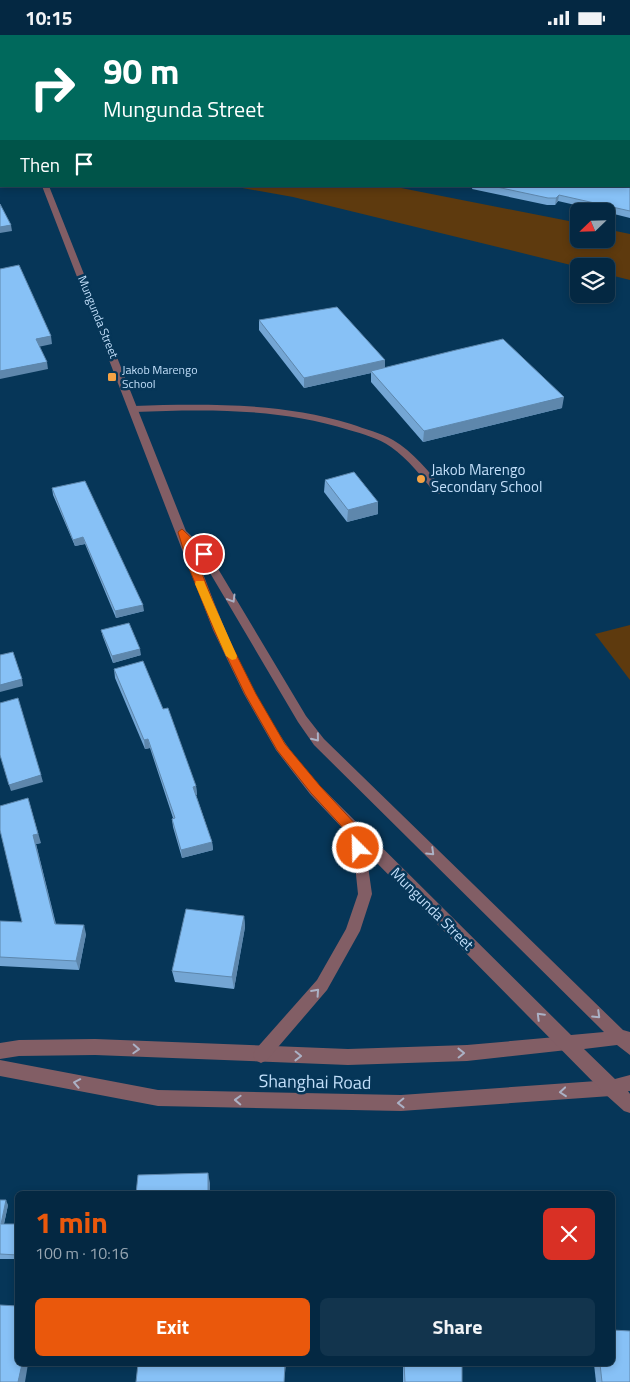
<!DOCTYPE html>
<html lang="en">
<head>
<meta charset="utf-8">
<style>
  :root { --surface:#042842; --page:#12344d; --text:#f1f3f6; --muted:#97a6b2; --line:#25445b; --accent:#ea580c }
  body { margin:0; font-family:"Titillium Web",sans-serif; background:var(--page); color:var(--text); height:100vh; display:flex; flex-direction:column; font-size:19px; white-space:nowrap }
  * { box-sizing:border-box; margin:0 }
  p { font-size:16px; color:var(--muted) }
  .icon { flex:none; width:28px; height:28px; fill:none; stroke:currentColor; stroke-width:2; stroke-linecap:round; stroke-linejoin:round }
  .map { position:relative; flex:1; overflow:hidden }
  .drawer { position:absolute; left:15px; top:1156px; width:600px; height:175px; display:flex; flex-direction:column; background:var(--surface); border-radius:8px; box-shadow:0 2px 8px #0003,0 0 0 1px var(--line) }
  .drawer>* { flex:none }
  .top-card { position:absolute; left:0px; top:0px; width:630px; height:152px; box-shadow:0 2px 8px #0003,0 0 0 1px var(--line); background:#00695c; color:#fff; overflow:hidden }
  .needle { width:32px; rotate:247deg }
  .tools { position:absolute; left:570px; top:168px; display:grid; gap:10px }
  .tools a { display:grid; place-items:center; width:45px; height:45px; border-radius:8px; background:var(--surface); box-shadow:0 2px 8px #0003,0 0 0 1px var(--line); font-size:25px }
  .pin { position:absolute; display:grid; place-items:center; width:42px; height:42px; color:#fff; margin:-21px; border:2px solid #fff; border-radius:50%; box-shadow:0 1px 5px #0007 }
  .me { position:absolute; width:55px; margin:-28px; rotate:337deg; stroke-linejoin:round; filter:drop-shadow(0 0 4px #0008) }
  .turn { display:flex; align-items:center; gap:18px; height:105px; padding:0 20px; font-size:22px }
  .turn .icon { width:65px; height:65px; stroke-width:2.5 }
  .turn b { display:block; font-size:35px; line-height:42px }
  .then { display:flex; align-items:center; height:48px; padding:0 20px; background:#0003; gap:10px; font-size:19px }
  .round { display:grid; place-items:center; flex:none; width:52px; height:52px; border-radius:8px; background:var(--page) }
  .overview { display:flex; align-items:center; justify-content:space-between; height:85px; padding:0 20px }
  h1 { font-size:30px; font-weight:700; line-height:38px; color:var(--accent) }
  .cta { display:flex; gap:10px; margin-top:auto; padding:10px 20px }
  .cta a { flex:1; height:58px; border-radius:8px; background:var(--accent); color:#fff; font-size:20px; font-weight:700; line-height:58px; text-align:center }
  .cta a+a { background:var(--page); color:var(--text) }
  .status { display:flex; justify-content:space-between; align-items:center; height:35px; padding:0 25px; background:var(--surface); direction:ltr }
  .status svg { height:14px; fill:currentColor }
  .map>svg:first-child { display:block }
</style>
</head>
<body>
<div class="status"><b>10:15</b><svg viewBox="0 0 49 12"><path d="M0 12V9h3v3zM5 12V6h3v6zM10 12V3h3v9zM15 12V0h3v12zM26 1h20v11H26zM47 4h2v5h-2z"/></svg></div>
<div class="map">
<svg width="630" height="1347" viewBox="0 0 630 1347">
  <rect width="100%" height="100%" fill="#063658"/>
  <g fill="#5e3a0e">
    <polygon points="231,151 391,151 579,188 579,204 606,204 606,194 630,199 630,245 606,239 606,231 579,232 293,162"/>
    <polygon points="630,590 630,645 595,599"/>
  </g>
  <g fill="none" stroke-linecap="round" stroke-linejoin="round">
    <path fill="#825e65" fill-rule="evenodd" d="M163,370C227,369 289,370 351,389C365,394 381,398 393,405C413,417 430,437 444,456L439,459L435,458C422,442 408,424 391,412C378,403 363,399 349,395C279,373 207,374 134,377L129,374L134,371Z"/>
    <g fill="#825e65" fill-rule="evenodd">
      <rect x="0" y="61" width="1" height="4"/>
      <polygon points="567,1001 573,1003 575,1008 573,1013 567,1015 467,1026 348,1030 95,1020 19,1021 0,1024 0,1008 19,1005 95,1004 348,1014 467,1010"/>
      <polygon points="0,1025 158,1055 401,1060 611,1045 617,1047 619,1053 617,1059 611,1061 401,1076 158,1071 0,1041"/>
    </g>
    <g fill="#825e65" fill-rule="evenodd">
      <polygon points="0,42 1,43 1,49 0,49"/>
      <path d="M42,151H49L186,496L208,517L306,681L324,704L623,995L630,997V1020L617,1010L584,1014L615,1044L630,1040V1056H628L630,1059V1078L624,1076L605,1059L366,817L372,859L360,896L327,955L267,1025L261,1028L255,1025L253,1020L255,1015L317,945L346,894L358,859L355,830L347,798L310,759L276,715L244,659L213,595ZM194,515L200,521L298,687L314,710L604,997L571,1000L320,751C309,737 296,724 286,709C245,651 219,581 194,515Z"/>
    </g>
  </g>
  <g fill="#74a6d4">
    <polygon points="630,13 630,183 606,177 606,176 601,176 558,166 555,170 547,170 472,154 473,151 629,151"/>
    <polygon points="259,285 385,325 385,333 562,373 423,407 371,347 371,338 304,353 259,295"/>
    <polygon points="325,445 378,479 347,487 324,457"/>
    <polygon points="52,453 144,576 116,583 85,509 75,511 53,460"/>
    <polygon points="101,595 141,620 113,628 103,602"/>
    <polygon points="114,634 196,751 197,760 196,760 212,807 213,815 182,823 173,792 172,784 173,783 150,713 145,714 115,643"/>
    <polygon points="0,795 41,808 36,809 56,889 86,899 79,935 0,931 0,886 22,887"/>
    <polygon points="244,881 245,892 234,954 175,947 172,936"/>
    <polygon points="0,1165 8,1170 4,1189 18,1189 18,1224 0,1224"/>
    <rect x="403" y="1329" width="59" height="18"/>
    <polygon points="594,1329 612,1329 630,1347 596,1347"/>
  </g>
  <g fill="#5e87ac">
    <polygon points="559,160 558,166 555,170 556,163"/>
    <polygon points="11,190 12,196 0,198 0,192"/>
    <polygon points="51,301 52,309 38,312 36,304"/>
    <polygon points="385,325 385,335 371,336 371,338 304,353 304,343"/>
    <polygon points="47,327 48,334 0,344 0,336"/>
    <polygon points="564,362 562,373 423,407 424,396"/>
    <polygon points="378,467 378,479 347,487 348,475"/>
    <polygon points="83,502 85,509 75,511 73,505"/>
    <polygon points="143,570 144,576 116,583 115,576"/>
    <polygon points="140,614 141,620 113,628 112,621"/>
    <polygon points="22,644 23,651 0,657 0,650"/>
    <polygon points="148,704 150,713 145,714 144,705"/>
    <polygon points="41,740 43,747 11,756 9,750"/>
    <polygon points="196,751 197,760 194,760 193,752"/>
    <polygon points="28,763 41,808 36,809 58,898 33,800"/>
    <polygon points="212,807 213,815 182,823 181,815"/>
    <polygon points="244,881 245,892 234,954 232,942"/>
    <polygon points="84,890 86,899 79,935 76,926"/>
    <polygon points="208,1138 210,1148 210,1159 208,1159"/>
    <polygon points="6,1165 8,1170 3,1193 1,1189"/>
    <polygon points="22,1329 28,1329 25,1347 18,1347"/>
    <polygon points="285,1329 286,1329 284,1347"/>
  </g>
  <g fill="#87c1f6" stroke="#5e87ac">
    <polygon points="26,0 630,0 630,7 629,7 629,1 27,1"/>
    <polygon points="629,13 630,13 630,141 629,142"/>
    <polygon points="629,148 630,148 630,176 559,160 556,163 548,163 492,151 629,151"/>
    <polygon points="0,169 11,190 0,192"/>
    <polygon points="19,230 51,301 36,304 47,327 0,336 0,234"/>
    <polygon points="337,272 385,325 304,343 259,285"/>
    <polygon points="503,304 564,362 424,396 371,336 456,315"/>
    <polygon points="354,437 378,467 348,475 325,445"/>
    <polygon points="85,446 143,570 115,576 83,502 73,505 52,453"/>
    <polygon points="129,588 140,614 112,621 101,595"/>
    <polygon points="13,617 22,644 0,650 0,620"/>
    <polygon points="143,626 163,674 168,673 196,751 193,752 212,807 181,815 172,784 175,783 148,704 144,705 114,634"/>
    <polygon points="18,663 41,740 9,750 0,720 0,668"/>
    <polygon points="28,763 38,799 33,800 55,889 84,890 76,926 0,922 0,886 22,887 0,795 0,771"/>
    <polygon points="186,874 244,881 232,942 172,936"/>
    <polygon points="208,1138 208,1159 136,1159 138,1140"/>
    <polygon points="0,1165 6,1165 1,1189 18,1189 18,1220 0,1219"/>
    <polygon points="0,1270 18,1271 18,1329 22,1329 18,1347 0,1347"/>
    <polygon points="612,1295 630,1296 630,1347 602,1347 600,1329 612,1329"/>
    <polygon points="138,1329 285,1329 284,1347 136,1347"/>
    <polygon points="404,1329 462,1329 462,1347 405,1347"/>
  </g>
  <defs><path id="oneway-chevron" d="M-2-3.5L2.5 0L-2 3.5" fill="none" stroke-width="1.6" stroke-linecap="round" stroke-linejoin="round" transform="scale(1.25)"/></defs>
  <g stroke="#abb1c5">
    <use href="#oneway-chevron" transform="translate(232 564) rotate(59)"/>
    <use href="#oneway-chevron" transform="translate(316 703) rotate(51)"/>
    <use href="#oneway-chevron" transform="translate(431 817) rotate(44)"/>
    <use href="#oneway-chevron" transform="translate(316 957) rotate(-48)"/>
    <use href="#oneway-chevron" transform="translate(597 980) rotate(44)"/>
    <use href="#oneway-chevron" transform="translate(540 981) rotate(-135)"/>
    <use href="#oneway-chevron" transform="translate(136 1014) rotate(3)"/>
    <use href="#oneway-chevron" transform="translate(461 1018) rotate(-1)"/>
    <use href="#oneway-chevron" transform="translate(298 1021) rotate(1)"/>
    <use href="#oneway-chevron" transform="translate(77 1048) rotate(-169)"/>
    <use href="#oneway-chevron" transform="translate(563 1057) rotate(175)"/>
    <use href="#oneway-chevron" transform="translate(238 1065) rotate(-178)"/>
    <use href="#oneway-chevron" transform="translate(401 1068) rotate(179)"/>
  </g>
  <polygon fill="#ea580c" stroke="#983908" points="182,494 208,519 207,521 200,521 192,513 224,595 256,659 285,709 320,751 358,792 364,813 362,817 354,817 348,798 311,758 277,715 245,659 214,595 189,533 178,497"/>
  <polygon fill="#f59e0b" points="196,546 204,546 205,549 237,621 236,624 232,625 226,621 195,549"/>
  <g fill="#f5a345" stroke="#063658" stroke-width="2">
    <rect x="107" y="337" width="10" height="10" rx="2.5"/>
    <circle cx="421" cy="444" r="5"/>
  </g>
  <g text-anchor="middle" stroke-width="5" stroke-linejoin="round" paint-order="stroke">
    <g font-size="12" fill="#c1def9" stroke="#063658">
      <text transform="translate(98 282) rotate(68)" y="4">Mungunda Street</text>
    </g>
    <g font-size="12" fill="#c1def9" stroke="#063658" text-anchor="start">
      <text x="122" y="339">Jakob Marengo<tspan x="122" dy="14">School</tspan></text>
    </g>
    <g font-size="15" fill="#c1def9" stroke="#063658" text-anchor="start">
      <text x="431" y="440">Jakob Marengo<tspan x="431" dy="17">Secondary School</tspan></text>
    </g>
    <g font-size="15" fill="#c1def9" stroke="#063658">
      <text transform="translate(432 874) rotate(45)" y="5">Mungunda Street</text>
    </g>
    <g font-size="18" fill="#c1def9" stroke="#063658">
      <text transform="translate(315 1047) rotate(1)" y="6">Shanghai Road</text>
    </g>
  </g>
</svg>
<div class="tools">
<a><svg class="needle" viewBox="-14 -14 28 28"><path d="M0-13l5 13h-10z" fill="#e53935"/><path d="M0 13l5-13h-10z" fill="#97a6b2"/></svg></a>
<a><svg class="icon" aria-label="layers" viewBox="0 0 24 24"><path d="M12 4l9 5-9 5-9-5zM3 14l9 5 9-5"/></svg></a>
</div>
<div class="pin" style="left:204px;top:519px;background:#d93025"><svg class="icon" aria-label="arrive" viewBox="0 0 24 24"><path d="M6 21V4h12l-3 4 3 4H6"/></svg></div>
<svg class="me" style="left:358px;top:813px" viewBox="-20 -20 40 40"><circle r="17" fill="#ea580c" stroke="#fff" stroke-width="3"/><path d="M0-11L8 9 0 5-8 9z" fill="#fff"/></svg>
<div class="top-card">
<div class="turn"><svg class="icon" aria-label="right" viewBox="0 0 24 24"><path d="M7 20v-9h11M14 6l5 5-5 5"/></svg><div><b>90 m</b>Mungunda Street</div></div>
<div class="then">Then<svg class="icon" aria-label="arrive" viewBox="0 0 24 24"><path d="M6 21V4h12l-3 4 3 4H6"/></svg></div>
</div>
<section class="drawer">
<div class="overview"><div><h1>1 min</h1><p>100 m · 10:16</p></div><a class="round" style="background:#d93025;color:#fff"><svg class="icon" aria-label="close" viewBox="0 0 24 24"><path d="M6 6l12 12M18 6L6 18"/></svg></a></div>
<div class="cta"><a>Exit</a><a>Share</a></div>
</section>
</div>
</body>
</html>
